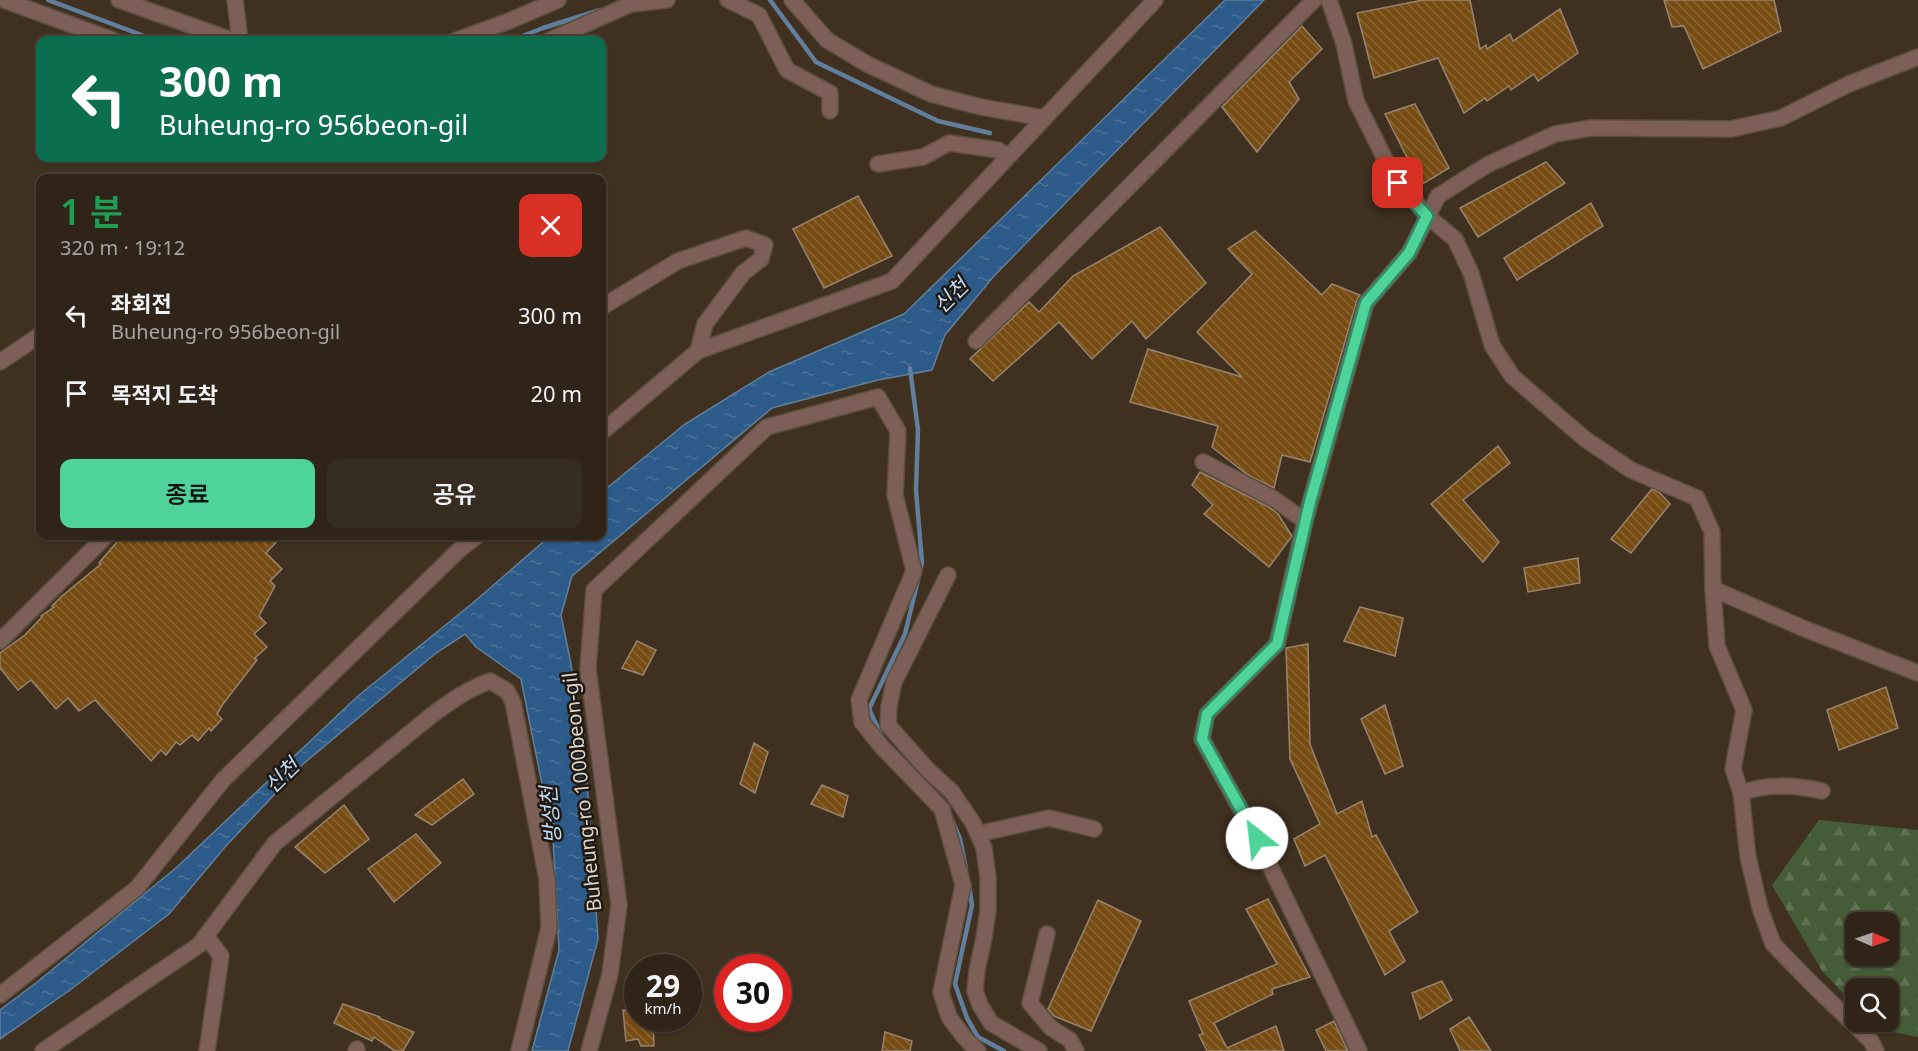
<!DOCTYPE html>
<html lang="ko">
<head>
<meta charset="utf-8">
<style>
  :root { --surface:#2f2417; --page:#372c20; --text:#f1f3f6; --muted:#a7a4a1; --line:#4a4136; --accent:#4ed399 }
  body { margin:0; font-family:"Noto Sans","Noto Sans KR",sans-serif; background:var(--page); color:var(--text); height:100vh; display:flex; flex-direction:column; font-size:22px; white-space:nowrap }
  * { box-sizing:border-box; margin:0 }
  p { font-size:20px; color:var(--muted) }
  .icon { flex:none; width:33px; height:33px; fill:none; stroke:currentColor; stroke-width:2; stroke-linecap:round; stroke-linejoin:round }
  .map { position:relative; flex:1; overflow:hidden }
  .details { position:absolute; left:36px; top:174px; width:570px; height:366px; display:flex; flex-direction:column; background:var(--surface); border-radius:12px; box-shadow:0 2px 4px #0004,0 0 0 2px var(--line) }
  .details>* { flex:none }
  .guide { position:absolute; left:36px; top:36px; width:570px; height:126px; border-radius:12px; box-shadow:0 2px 4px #0004,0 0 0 2px var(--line); background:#0b6e4f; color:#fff; overflow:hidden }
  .needle { width:39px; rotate:92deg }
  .buttons { position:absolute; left:1845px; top:912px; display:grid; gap:12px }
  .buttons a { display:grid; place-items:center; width:54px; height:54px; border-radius:12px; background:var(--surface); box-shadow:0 2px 4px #0004,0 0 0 2px var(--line); font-size:30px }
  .speed { position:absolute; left:624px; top:954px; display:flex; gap:12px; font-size:30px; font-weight:700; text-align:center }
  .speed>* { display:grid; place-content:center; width:78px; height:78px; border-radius:50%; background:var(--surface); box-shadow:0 2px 4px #0004,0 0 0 2px var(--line); line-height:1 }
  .speed small { font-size:15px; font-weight:400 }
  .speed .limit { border:9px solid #d22; background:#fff; color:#111 }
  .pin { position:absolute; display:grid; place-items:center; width:51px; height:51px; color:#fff; margin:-26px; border-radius:12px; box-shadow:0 3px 9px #0006 }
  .me { position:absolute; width:66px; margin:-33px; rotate:331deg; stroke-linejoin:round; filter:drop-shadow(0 0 4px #0008) }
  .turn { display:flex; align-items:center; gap:21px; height:126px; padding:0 24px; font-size:27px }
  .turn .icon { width:78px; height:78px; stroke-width:2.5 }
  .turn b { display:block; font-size:42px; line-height:51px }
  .round { display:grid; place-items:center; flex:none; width:63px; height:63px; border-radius:12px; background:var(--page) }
  .overview { display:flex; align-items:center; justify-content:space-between; height:102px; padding:0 24px }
  h1 { font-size:36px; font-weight:600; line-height:45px; color:#1e9e55 }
  .cta { display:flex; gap:12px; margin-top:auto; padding:12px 24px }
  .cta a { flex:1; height:69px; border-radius:12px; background:var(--accent); color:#111; font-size:24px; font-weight:600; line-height:69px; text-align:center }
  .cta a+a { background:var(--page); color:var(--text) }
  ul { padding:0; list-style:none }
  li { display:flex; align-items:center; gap:18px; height:78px; padding:0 24px }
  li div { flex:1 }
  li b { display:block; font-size:22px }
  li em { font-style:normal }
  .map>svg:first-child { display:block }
</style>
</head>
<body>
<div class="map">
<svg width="1918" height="1051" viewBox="0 0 1918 1051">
  <defs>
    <pattern id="forest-firs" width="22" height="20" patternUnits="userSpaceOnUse" patternTransform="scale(1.5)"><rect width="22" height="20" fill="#445c38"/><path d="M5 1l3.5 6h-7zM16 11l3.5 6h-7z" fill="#5f7253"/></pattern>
    <pattern id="water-ripples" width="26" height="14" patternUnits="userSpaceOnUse" patternTransform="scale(1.5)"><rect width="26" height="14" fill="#2c5b89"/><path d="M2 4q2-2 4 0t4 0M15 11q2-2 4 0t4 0" fill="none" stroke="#4a7298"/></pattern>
    <pattern id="building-back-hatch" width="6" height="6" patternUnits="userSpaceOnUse" patternTransform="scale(1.5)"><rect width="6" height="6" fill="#774c12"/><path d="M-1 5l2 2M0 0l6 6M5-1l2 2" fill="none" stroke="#8a6533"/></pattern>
  </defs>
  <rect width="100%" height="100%" fill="#3f301f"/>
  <path fill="url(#forest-firs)" fill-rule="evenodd" d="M1819,820L1918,830V1037L1878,1029L1871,1022H1888V988H1856L1855,1006L1822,971L1772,885ZM1856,922H1888V956H1856Z"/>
  <polygon fill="url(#water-ripples)" stroke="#617f9c" stroke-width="1.5" points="1225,0 1264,0 994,276 945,335 932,370 878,380 772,408 572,576 561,615 571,664 587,781 598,939 568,1051 532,1051 559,950 553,839 521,679 476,647 465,634 436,653 303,764 225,847 169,914 70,990 0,1039 0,1010 36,983 177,867 358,696 474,602 550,536 602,536 602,492 685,424 769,372 904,314"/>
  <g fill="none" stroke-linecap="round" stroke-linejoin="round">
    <g stroke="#617f9c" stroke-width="4.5">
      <polyline points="48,0 155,40"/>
      <polyline points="770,0 816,62 938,121 990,133"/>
      <polyline points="512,40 543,28 600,10"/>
      <polyline points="883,739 869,709 905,634 922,563 916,490 918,430 910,368"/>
      <polyline points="951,817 960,839 966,869"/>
      <polyline points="969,886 972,905 955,984 967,1018 978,1037 1004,1051"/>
    </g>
  </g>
  <g fill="url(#building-back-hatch)" stroke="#978471" stroke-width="1.5">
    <polygon points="1423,0 1470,0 1480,49 1486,45 1487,49 1510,34 1513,41 1560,9 1578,53 1538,81 1534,74 1511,90 1509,86 1487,101 1485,98 1464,113 1438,58 1374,78 1357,13"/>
    <polygon points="1664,0 1774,0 1781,31 1703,69 1684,26 1672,27"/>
    <polygon points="1302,26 1322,49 1289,82 1299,99 1257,152 1222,107"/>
    <polygon points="1415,104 1449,168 1421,185 1385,114"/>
    <polygon points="1546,162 1565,183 1478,237 1460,208"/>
    <polygon points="858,196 892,256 824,288 793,229"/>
    <polygon points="1591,203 1603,226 1517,280 1504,258"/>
    <polygon points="1160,227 1206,283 1146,339 1132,321 1092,359 1059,322 993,381 970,359 1029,302 1039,312 1073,276"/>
    <polygon points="1255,231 1322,295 1332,284 1360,295 1357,300 1310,462 1282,455 1274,488 1248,475 1212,447 1218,426 1130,402 1148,349 1242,377 1197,332 1252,274 1228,249"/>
    <polygon points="1498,446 1510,463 1463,500 1499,542 1483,562 1431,504"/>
    <polygon points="1200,472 1269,507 1278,514 1292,536 1269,567 1204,514 1213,505 1192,485"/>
    <polygon points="1652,489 1659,492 1670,504 1631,553 1611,539"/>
    <polygon points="122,536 282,536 266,553 282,569 270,581 275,586 259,616 266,623 254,634 267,647 255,658 257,660 223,704 217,714 222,719 211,731 209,728 198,741 192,735 180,745 176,742 166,755 161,750 151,761 95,700 79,711 68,698 56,709 31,680 18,690 0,668 0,653 25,635 42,617 41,616 54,607 52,606 62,596 101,564 99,563"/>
    <polygon points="1578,558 1580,583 1528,592 1524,568"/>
    <polygon points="1360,607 1403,618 1395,656 1344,641"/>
    <polygon points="637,641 656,650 643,675 622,668"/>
    <polygon points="1308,644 1310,744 1337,814 1362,801 1372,837 1376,835 1418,912 1389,931 1405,961 1385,975 1325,855 1305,866 1294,839 1320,824 1290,759 1286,648"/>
    <polygon points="1886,687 1898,728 1839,750 1827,710"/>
    <polygon points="1385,705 1403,766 1385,774 1361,719"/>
    <polygon points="754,743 768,752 755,793 740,784"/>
    <polygon points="463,779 474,794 432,825 415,815"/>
    <polygon points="822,785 848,796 843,817 811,804"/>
    <polygon points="344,805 369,839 325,873 295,847"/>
    <polygon points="416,834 441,863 394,902 368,869"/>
    <polygon points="1268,899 1310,977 1272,989 1273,994 1214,1023 1227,1048 1276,1026 1284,1051 1207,1051 1199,1035 1203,1034 1189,1001 1277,964 1246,909"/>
    <polygon points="1098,900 1141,921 1091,1031 1054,1016 1048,1009"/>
    <polygon points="1442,981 1452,1000 1420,1019 1412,993"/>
    <polygon points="343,1004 380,1017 379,1018 414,1032 403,1051 395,1051 374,1037 372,1041 334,1023"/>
    <polygon points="623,1010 638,1010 638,1018 653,1018 654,1046 641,1046 638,1039 626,1041"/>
    <polygon points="1469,1017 1491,1051 1460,1051 1450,1029"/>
    <polygon points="1334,1021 1345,1045 1348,1051 1326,1051 1316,1030"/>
    <polygon points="885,1032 912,1041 910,1051 882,1051"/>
  </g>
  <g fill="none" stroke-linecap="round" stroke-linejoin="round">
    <defs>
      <g id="minor">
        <polyline points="4,0 113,40"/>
        <polyline points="119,0 229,39 237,40"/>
        <polyline points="235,0 240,40"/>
        <polyline points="728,0 759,15 787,70 830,93 830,111"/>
        <polyline points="792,0 827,40 867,64 931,94 981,107 1044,118"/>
        <polyline points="1329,0 1344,44 1356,101 1390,169 1406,196 1415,201 1427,216 1455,239 1471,273 1492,345 1512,376 1585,439 1631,470 1697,498 1712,532 1713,589 1717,646 1744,710 1733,769 1741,793 1748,857 1760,908 1773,944 1812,984 1871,1041 1876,1051"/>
        <polyline points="457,40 509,21 558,0"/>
        <polyline points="550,40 631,4 667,0"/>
        <polyline points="878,164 923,157 949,143 998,150 1008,157"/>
        <polyline points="602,307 678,261 746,238 765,245 761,259 743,273 705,324 698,351"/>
        <polyline points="976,341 1314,0"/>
        <polyline points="0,362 40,335"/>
        <polyline points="602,432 698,351 892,281 1155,0"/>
        <polyline points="1203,462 1274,499 1305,521"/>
        <polyline points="948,575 894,682 889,706 888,725 928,770 952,792 973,823 984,848 988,877 988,910 984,938 977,970 975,991 980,1005 991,1023 1039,1051"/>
        <polyline points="1713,589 1805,629 1918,673"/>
        <polyline points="0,641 106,536"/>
        <path d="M1741,793C1767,783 1795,785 1822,791"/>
        <polyline points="978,834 1049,818 1094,829"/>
        <polyline points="1047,934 1030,1003 1051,1028 1070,1040 1076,1051"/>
        <polyline points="206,936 221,956 207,1051"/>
        <polyline points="0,995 137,888 223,780 459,550 477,536"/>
        <path d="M43,1051L199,945L275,843L432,715C451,701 468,689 490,681L507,691L513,702L547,879L549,928L519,1051"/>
        <polyline points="356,1051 357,1049"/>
        <polyline points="589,1051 610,974 619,905 588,669 594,590 767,427 878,397 898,431 895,495 914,571 859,700 862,722 881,746 942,809 963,885 941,992 949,1017 964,1037 978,1051"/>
        <polyline points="1359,1051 1257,839 1202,739 1207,714 1277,644 1305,521 1366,303 1409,253 1438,196 1487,165 1555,134 1591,128 1731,129 1781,118 1849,84 1918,57"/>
      </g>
    </defs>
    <use href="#minor" stroke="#5c4e3e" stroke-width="18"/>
    <use href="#minor" stroke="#7c5f56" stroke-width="15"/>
  </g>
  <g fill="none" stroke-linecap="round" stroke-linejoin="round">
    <defs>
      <path id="route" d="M1257,838L1202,739L1207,714L1277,644L1310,502L1366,303L1409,253L1427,216C1417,204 1406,196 1398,183"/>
    </defs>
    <use href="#route" stroke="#338963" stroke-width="15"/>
    <use href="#route" stroke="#4ed399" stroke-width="10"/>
  </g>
  <g text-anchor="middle" stroke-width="5" stroke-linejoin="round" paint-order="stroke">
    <g font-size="20" fill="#ded4ca" stroke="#201912">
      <text transform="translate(582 792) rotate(-96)" y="7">Buheung-ro 1000beon-gil</text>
    </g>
    <g font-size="21" font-style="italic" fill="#c1dcf8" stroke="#201912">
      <text transform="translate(951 296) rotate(-45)" y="7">신천</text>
      <text transform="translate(282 776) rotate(-45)" y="7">신천</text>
      <text transform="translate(551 815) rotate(-95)" y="7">방성천</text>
    </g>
  </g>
</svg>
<div class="buttons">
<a><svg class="needle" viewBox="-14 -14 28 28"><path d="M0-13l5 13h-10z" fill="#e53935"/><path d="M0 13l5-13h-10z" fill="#a7a4a1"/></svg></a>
<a><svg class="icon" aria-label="search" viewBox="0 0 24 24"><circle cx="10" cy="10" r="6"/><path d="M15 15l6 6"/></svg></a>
</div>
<div class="speed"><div>29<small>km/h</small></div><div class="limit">30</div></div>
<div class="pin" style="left:1398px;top:183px;background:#d93025"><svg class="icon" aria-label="arrive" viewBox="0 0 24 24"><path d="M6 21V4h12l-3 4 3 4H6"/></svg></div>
<svg class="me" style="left:1257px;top:838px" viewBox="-20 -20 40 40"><circle r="19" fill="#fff"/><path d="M0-13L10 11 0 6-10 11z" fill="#4ed399"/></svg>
<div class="guide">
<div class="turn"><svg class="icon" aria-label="left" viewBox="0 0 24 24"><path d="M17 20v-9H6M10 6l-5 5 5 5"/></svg><div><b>300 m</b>Buheung-ro 956beon-gil</div></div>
</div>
<section class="details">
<div class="overview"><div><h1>1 분</h1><p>320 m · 19:12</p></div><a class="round" style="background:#d93025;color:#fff"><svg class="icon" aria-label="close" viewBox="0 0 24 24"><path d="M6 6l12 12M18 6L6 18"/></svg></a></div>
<ul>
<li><svg class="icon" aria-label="left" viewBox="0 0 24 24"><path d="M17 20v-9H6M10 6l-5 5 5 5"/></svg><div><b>좌회전</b><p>Buheung-ro 956beon-gil</p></div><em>300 m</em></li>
<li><svg class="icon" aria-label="arrive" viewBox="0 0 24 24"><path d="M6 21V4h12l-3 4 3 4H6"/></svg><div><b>목적지 도착</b></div><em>20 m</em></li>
</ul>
<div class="cta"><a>종료</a><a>공유</a></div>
</section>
</div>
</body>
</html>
